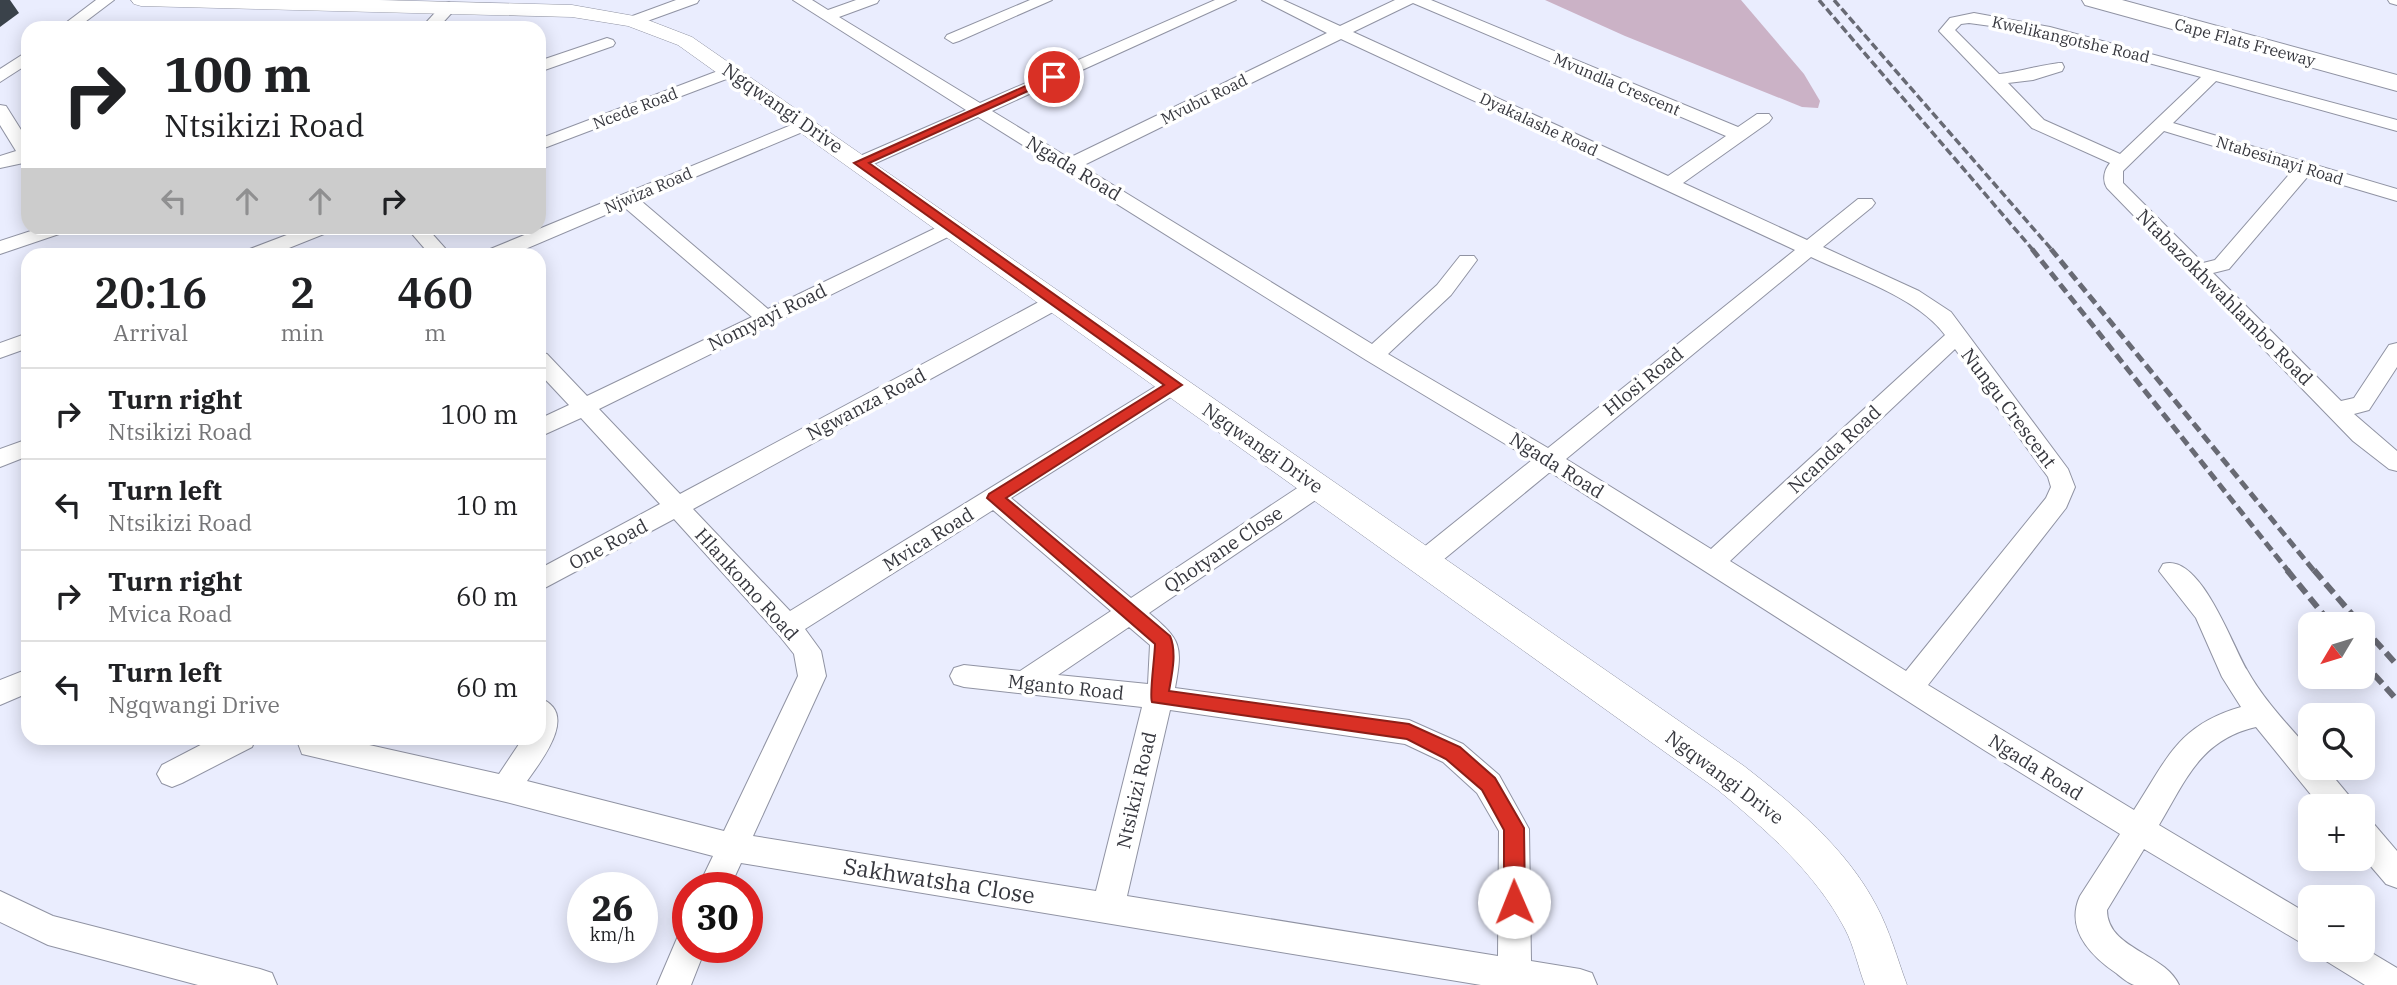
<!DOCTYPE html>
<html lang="en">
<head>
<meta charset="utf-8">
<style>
  :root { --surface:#fff; --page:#f2f2f2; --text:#202124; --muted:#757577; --line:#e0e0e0 }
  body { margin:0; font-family:"IBM Plex Serif",serif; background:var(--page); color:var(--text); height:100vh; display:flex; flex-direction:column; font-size:26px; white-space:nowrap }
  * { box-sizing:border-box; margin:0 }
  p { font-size:23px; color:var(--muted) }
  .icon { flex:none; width:38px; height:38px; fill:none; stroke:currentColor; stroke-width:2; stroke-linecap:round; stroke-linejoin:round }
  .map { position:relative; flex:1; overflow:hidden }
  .drawer { position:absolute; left:21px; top:248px; width:525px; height:497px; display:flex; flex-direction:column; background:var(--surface); border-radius:21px; box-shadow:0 4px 18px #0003 }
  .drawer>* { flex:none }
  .banner { position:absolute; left:21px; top:21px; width:525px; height:214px; border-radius:21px; box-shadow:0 4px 18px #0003; background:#fff; color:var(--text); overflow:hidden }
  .needle { width:46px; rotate:232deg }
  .controls { position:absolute; left:2298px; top:612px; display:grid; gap:14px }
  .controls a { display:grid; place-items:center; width:77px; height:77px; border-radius:14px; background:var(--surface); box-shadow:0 4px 18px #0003; font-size:35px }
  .speed { position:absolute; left:567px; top:872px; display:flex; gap:14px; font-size:35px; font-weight:700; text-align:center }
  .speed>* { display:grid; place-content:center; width:91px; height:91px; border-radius:50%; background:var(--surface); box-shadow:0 4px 18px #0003; line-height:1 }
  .speed small { font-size:18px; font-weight:400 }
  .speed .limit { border:10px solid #d22; background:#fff; color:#111 }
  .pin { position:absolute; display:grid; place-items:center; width:60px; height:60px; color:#fff; margin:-30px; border:4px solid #fff; border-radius:50%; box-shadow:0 2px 7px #0007 }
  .me { position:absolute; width:77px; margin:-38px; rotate:359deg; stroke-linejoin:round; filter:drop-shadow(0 0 5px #0008) }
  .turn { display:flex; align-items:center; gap:24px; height:147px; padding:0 28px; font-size:32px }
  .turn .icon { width:91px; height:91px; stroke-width:2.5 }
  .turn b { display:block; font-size:49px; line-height:60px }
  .lanes { display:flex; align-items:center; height:66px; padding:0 28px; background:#0003; justify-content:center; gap:35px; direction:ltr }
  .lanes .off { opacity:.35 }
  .eta { display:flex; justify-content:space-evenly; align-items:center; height:119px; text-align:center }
  .eta b { font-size:42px; font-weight:600; line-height:49px }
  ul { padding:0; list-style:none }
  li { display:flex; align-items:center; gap:21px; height:91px; padding:0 28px; border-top:2px solid var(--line) }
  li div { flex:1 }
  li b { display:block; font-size:26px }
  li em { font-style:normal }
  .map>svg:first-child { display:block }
</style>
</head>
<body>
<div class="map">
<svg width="2397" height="985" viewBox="0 0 2397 985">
  <rect width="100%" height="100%" fill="#eaedfe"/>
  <polygon fill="#cbb2c6" points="1545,0 1741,0 1804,74 1820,101 1818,108 1802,107 1625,36"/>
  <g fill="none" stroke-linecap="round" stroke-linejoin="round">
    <defs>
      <g id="minor">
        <polygon points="96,0 114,0 77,28 59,28"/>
        <polygon points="676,0 699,0 697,3 639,24 633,26 625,21 627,18"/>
        <path d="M793,0H812L828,10L856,0H879L877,3L839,17L980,103L1215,0H1236L992,111L1069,158L1327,33L1262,0H1283L1340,26L1395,0H1431L1738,127L1757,114H1769L1772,118L1769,122L1683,183L1807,240L1858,199H1872L1875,203L1872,207L1823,247L1919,291L1951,312L2068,469L2075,487L2066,508L1928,685L2134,810C2167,759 2178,725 2241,707L2222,677L2196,618L2159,571L2163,564C2200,552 2232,645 2247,670C2263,699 2288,725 2310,750V768H2326L2351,798L2355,807H2321L2256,727C2200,740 2186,780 2159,825L2310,915V948L2144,849L2107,910C2107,949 2165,953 2179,985C2165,985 2147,985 2134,985C2128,983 2121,977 2116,973C2090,955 2065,929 2080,896L2120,834L1984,750L1550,472L1432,569L1423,572L1414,569L1410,562L1414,555L1532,460L1366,360L978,117L867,167H853L851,163L853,159L966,110ZM1413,3L1726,136L1668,176L1353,32ZM1341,39L1795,250L1548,448L1388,354L1451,295L1477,260L1474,256H1460L1437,285L1372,344L1082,166ZM1811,257C1853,277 1917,297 1945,335L1711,549L1566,459ZM1955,349L2048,477L2051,487L2046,498L1906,671L1730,561Z"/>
        <polygon points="1030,0 1052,0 959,41 953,43 945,38 947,35"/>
        <polygon points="2388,0 2397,0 2397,5 2390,3"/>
        <polygon points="449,2 457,7 438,28 421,28 443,4"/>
        <path d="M1974,13L2050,27L2397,120V131L2216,81L2173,123L2397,189V201L2309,175L2229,269L2213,273L2341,401L2354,398L2389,345L2397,343V367L2369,410L2354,414L2397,451V471L2389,469L2353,441L2107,188C2102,180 2104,170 2110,163L2032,128L1939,31L1950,18ZM1969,23L2028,31L2201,77L2120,154L2044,120L2008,83L2033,80L2062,71L2064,67L2062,63C2054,62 2012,73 1999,74L1955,30L1961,24ZM2164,131L2293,170L2215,260L2203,263L2123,183V171Z"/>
        <polygon points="607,38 613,40 615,43 613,46 539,72 539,61"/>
        <polygon points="28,51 28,64 0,82 0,69"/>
        <polygon points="731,66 739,71 737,75 539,150 539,139"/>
        <polygon points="0,105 6,106 28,141 28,162 0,168 0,156 16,151 0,125"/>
        <path d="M806,119L815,124L812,128L640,200L768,309L944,224H958L961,228L958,232L599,409L680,494L1048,297H1062L1066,302L1062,307L693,509L790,611L1166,380L1174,378L1182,380L1185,385L1182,390L1011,498L1131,598L1308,481L1317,478L1326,481L1329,487L1326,493L1149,613C1181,640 1183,645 1175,688L1409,720L1463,744L1499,775L1529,829L1531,961L1580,969L1592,973L1597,985H1481L741,863L730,887H698L713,856L506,802L302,754L296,738H338L499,774L523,738H539V698C580,712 542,760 527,781L724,831L798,676L794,654L778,634L674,519L539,591V569L660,504L581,418L539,437V419L569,405L539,373V352L547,354L587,396L752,317L624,207L509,256H480L483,252ZM993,510L1111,611L1020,671L964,665L954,668L950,676L954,684L964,687L1142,707L1096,891L753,836L826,676L821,651L805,629ZM1129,627L1150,645L1148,684L1058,675ZM1170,710L1405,744L1443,762L1477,793L1499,831L1498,956L1127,896Z"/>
        <polygon points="40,228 68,228 65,232 0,254 0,241"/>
        <polygon points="305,228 332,228 329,232 269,256 239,256 242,252"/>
        <polygon points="407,228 427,228 452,256 431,256"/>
        <polygon points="28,333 28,348 0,358 0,343"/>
        <polygon points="28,439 28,456 0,467 0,449"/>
        <polygon points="28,669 28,693 0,705 0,680"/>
        <polygon points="214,738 256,738 252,747 182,783 172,787 162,783 157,774 162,765"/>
        <polygon points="2362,819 2373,823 2397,851 2397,888 2386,884 2362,856"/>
        <polygon points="0,891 53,916 260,969 272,973 277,985 198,985 48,945 0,922"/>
        <polygon points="688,932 688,947 706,947 691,985 657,985 678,936"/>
        <polygon points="2362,947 2397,968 2397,985 2365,985 2326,961 2322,950 2362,950"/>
      </g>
      <path id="tertiary" d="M131,0H379L572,5L640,17L692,37L1744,766C1794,805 1846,848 1876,905C1890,931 1897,958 1907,985H1865C1858,967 1854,946 1845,929C1815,872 1766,830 1718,790L678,45L628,26L572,17L141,6L134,4Z"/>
      <polygon id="motorway" points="2082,0 2122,0 2397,75 2397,91 2085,5"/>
    </defs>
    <use href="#minor" stroke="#9093a3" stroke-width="2"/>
    <use href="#tertiary" stroke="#9093a3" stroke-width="1"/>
    <use href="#motorway" stroke="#9093a3" stroke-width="2"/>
    <use href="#minor" fill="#fff" fill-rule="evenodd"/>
    <use href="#tertiary" fill="#fff" fill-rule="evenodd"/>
    <use href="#motorway" fill="#fff" fill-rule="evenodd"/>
    <g stroke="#686a74" stroke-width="3.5" stroke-dasharray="8 3.5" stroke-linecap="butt">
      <polyline points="1819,0 2033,250"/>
      <polyline points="1834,0 2052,250"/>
    </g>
    <g stroke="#686a74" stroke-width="5" stroke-dasharray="10 5" stroke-linecap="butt">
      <polyline points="2032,249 2289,572"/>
      <polyline points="2051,249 2315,572"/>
    </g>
    <g stroke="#686a74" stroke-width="6" stroke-dasharray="12 6" stroke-linecap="butt">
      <polyline points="2287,570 2332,625"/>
      <polyline points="2314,570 2361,625"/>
      <polyline points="2362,626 2397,665"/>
      <polyline points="2362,661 2397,700"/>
    </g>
  </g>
  <polygon fill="#3a424a" points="0,0 10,0 19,13 0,27"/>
  <path fill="#d93025" stroke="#8d1f18" stroke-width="2" d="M1050,75L1059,77L869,163L1182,385L1006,498L1170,636C1177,652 1172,674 1169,691L1409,724L1460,747L1495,778L1524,828L1525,902L1522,909L1514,912L1507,909L1504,902V830L1482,790L1446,759L1407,739L1152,702C1149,696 1155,656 1155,644L987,498L989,494L1164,385L854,163Z"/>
  <g text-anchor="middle" stroke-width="7" stroke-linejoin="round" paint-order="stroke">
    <g font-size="16" fill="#36373e" stroke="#fff">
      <text transform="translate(2071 39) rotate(13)" y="6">Kwelikangotshe Road</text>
      <text transform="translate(2245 42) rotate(15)" y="6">Cape Flats Freeway</text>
      <text transform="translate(1617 84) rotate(23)" y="6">Mvundla Crescent</text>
      <text transform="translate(1204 99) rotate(-26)" y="6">Mvubu Road</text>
      <text transform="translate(635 108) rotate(-21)" y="6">Ncede Road</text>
      <text transform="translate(1539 124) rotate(25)" y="6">Dyakalashe Road</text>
      <text transform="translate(2280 160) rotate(17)" y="6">Ntabesinayi Road</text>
      <text transform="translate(648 190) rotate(-23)" y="6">Njwiza Road</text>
    </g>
    <g font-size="19" fill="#36373e" stroke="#fff">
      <text transform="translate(783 108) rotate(35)" y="7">Ngqwangi Drive</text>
      <text transform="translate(1074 168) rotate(31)" y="7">Ngada Road</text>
      <text transform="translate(2225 297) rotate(45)" y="7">Ntabazokhwahlambo Road</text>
      <text transform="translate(767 317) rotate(-26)" y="7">Nomyayi Road</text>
      <text transform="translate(1643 381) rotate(-39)" y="7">Hlosi Road</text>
      <text transform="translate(866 404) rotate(-28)" y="7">Ngwanza Road</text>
      <text transform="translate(2009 408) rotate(53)" y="7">Nungu Crescent</text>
      <text transform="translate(1263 448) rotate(35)" y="7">Ngqwangi Drive</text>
      <text transform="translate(1834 449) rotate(-43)" y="7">Ncanda Road</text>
      <text transform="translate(1557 465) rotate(32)" y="7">Ngada Road</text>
      <text transform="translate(928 539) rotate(-32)" y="7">Mvica Road</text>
      <text transform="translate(608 544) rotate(-28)" y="7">One Road</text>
      <text transform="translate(1223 549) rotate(-34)" y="7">Qhotyane Close</text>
      <text transform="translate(747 584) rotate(48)" y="7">Hlankomo Road</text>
      <text transform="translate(1066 687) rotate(6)" y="7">Mganto Road</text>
      <text transform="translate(2036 767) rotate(32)" y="7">Ngada Road</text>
      <text transform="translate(1725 777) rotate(37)" y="7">Ngqwangi Drive</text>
      <text transform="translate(1136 790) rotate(-77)" y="7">Ntsikizi Road</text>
    </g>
    <g font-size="23" fill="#36373e" stroke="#fff">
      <text transform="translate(939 881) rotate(9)" y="8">Sakhwatsha Close</text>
    </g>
  </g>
</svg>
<div class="controls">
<a><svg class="needle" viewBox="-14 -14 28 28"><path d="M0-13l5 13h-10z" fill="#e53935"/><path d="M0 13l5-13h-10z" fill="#757577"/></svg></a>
<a><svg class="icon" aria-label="search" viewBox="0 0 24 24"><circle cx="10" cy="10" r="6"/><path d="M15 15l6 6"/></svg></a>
<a>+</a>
<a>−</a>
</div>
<div class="speed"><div>26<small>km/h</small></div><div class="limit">30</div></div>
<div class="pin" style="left:1054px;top:77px;background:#d93025"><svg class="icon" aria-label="arrive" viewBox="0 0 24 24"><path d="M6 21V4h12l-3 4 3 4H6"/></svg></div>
<svg class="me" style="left:1514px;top:902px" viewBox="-20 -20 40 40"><circle r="19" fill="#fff"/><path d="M0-13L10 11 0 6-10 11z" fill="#d93025"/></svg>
<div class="banner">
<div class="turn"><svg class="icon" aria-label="right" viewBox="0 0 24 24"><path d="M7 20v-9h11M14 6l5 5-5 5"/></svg><div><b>100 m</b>Ntsikizi Road</div></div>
<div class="lanes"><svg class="icon off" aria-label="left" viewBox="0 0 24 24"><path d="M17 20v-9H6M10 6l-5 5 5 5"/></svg><svg class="icon off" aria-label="ahead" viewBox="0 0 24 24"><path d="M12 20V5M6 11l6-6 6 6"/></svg><svg class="icon off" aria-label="ahead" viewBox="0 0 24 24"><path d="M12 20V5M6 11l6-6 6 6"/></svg><svg class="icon" aria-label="right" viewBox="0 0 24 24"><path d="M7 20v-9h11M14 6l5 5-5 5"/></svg></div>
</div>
<section class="drawer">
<div class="eta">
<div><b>20:16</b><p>Arrival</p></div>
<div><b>2</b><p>min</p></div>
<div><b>460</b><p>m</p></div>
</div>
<ul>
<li><svg class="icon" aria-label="right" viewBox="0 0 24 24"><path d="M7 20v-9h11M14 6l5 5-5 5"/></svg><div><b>Turn right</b><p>Ntsikizi Road</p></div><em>100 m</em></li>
<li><svg class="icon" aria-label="left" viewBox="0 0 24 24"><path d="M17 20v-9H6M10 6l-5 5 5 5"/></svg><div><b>Turn left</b><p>Ntsikizi Road</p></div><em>10 m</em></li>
<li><svg class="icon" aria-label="right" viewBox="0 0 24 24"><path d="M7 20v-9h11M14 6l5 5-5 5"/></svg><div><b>Turn right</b><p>Mvica Road</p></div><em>60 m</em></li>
<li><svg class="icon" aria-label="left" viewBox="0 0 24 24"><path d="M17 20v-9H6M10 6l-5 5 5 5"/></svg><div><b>Turn left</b><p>Ngqwangi Drive</p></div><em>60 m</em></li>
</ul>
</section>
</div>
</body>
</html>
